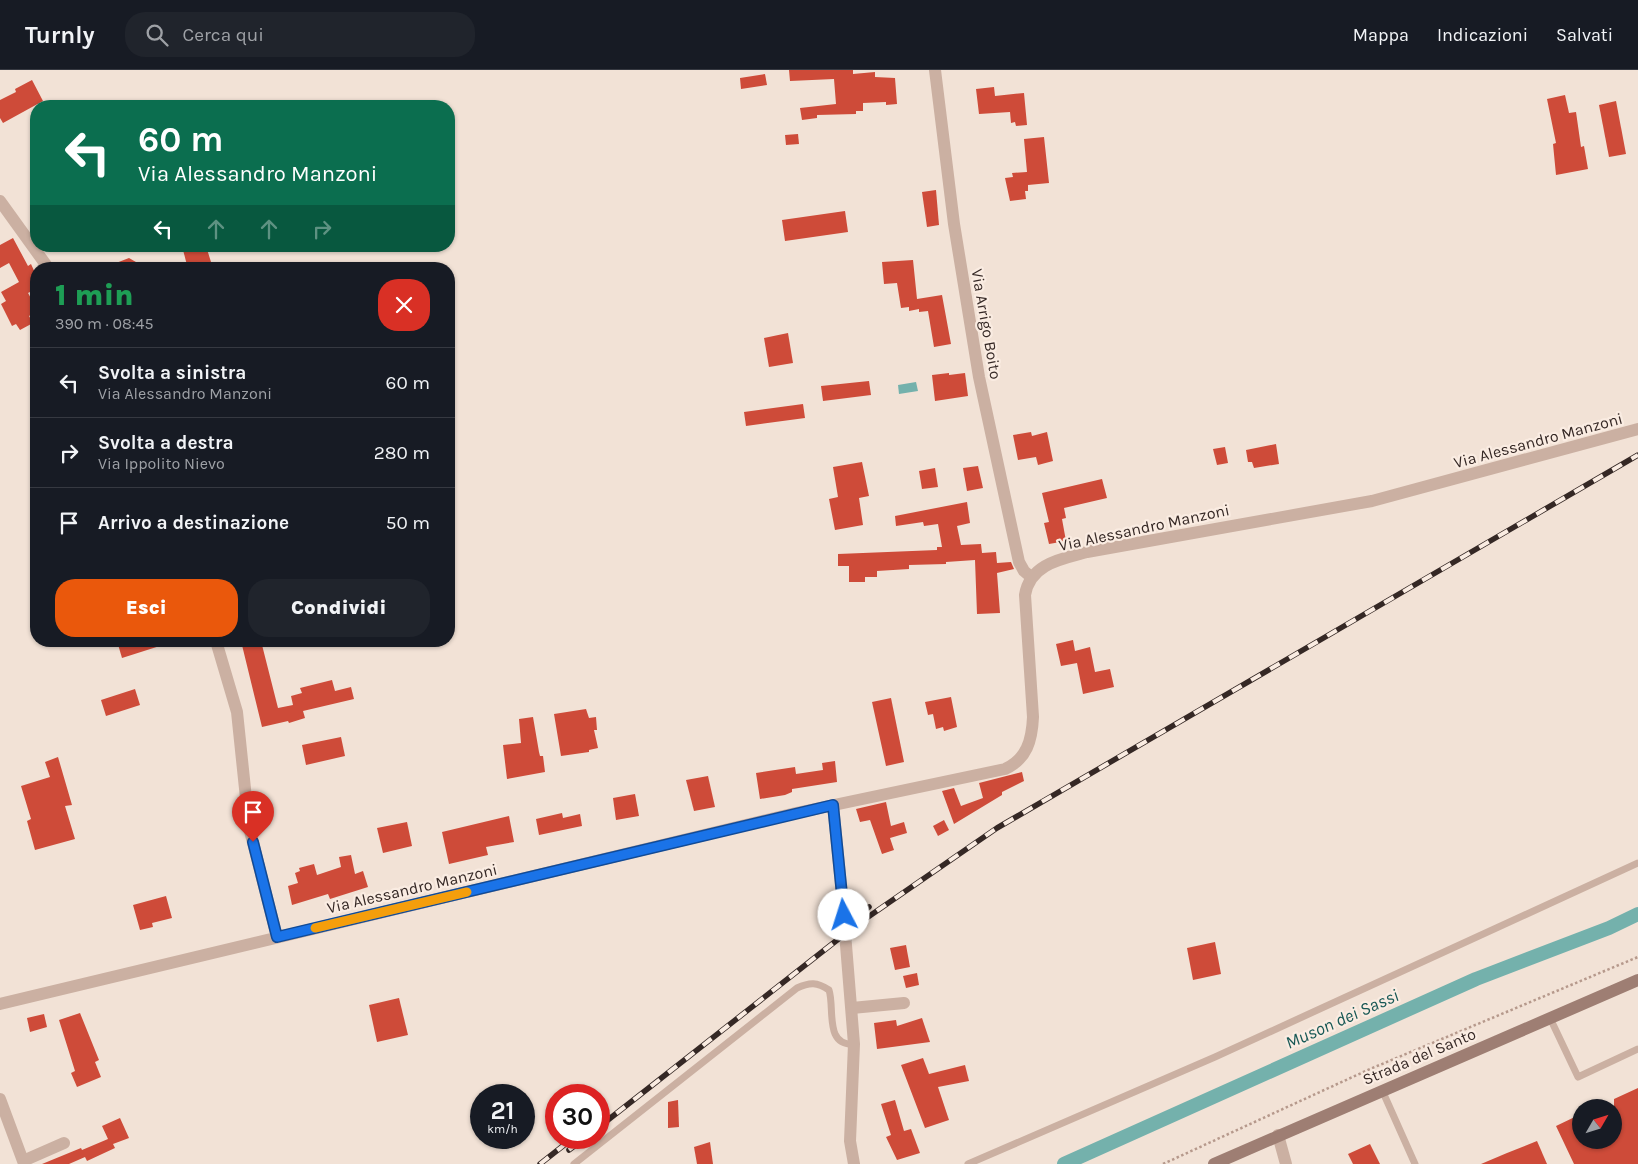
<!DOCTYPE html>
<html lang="it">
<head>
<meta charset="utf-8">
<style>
  :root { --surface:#171b24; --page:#20242c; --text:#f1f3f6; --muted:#9ea1a6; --line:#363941; --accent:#ea580c }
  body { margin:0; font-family:Karla,sans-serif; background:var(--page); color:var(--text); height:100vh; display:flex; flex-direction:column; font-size:19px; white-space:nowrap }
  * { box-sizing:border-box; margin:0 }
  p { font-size:16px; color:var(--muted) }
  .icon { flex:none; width:28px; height:28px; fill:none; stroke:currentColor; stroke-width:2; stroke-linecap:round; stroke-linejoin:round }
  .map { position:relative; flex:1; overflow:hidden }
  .drawer { position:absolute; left:30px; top:192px; width:425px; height:385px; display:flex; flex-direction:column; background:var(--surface); border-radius:20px; box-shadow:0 1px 4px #0004 }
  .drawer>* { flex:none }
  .top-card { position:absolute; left:30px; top:30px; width:425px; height:152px; border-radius:20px; box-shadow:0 1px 4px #0004; background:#0b6e4f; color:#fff; overflow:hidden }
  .needle { width:32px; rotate:51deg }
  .buttons { position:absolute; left:1572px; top:1029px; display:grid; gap:10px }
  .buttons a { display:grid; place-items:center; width:50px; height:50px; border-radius:50%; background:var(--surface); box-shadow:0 1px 4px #0004; font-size:25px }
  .speed { position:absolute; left:470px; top:1014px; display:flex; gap:10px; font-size:25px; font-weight:700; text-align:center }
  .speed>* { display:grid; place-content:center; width:65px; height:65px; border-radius:50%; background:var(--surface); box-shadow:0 1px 4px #0004; line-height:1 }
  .speed small { font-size:12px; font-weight:400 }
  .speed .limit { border:8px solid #d22; background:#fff; color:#111 }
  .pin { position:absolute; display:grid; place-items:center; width:42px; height:42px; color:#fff; margin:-51px -21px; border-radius:50% 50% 50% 0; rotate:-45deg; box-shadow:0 0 5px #0007 }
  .pin .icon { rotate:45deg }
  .me { position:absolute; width:55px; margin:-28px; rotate:355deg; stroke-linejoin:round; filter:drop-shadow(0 0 4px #0008) }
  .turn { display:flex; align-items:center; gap:18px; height:105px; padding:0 25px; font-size:22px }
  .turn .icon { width:65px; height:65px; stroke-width:2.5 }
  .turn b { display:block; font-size:35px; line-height:42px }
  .lanes { display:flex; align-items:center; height:48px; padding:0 25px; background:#0003; justify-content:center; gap:25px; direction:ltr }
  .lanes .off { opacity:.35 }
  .round { display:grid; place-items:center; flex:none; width:52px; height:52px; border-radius:20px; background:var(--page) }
  .head { display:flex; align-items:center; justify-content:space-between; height:85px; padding:0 25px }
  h1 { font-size:30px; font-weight:800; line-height:38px; color:#1e9e55 }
  .primary-button { display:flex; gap:10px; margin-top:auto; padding:10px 25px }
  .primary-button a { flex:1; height:58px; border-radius:20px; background:var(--accent); color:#fff; font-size:20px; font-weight:800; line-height:58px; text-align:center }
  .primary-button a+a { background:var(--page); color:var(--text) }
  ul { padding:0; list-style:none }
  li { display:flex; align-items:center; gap:15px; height:70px; padding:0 25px; border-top:1px solid var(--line) }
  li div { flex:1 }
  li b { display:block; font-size:19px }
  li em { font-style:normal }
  header { display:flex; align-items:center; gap:30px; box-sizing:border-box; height:70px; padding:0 25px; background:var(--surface); border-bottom:1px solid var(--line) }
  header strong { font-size:24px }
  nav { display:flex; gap:28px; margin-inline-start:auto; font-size:18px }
  .search { width:350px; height:45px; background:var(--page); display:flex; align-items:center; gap:12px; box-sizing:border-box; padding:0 18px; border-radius:20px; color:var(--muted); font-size:19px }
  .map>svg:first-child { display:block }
</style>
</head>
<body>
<header>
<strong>Turnly</strong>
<div class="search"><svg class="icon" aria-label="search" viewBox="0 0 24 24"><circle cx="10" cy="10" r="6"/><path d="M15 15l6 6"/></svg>Cerca qui</div>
<nav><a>Mappa</a><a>Indicazioni</a><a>Salvati</a></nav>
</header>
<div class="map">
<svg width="1638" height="1094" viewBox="0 0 1638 1094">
  <rect width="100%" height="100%" fill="#f2e2d6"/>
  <polygon fill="#74b1ac" points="916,312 918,321 899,324 898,315"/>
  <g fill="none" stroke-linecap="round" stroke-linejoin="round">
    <polyline stroke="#74b1ac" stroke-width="14" points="1064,1094 1476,909 1609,858 1638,844"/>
  </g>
  <g fill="#ce4b39">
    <polygon points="789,0 853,0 853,4 875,2 875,7 895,8 897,34 886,35 886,32 863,33 863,41 856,41 856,44 817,45 817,48 802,50 800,38 836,34 834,9 790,11"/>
    <polygon points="765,4 767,15 741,19 740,8"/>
    <polygon points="32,10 43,31 3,53 0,48 0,30 16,22 15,19"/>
    <polygon points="994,17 995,26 1024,23 1027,55 1016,56 1015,52 1011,53 1010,42 979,44 976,19"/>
    <polygon points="1565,25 1569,43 1576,42 1581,77 1584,76 1588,99 1556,105 1553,74 1556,73 1547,29"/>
    <polygon points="1616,31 1626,84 1609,87 1599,35"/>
    <polygon points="798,64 799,74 786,75 785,65"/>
    <polygon points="1044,67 1049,113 1028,115 1028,121 1025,121 1026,129 1010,131 1005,108 1013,107 1012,103 1027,102 1024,69"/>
    <polygon points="936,120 939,155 927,157 922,122"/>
    <polygon points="845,141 848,162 785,171 782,150"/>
    <polygon points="13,168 28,196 31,194 36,205 36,219 28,223 36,237 36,242 29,246 33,253 20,260 16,254 12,256 1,234 6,231 1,222 19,212 9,193 0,198 0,175"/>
    <polygon points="182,176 206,176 211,192 188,199"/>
    <polygon points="129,188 148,199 104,199 103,198"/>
    <polygon points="913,190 917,229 942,225 951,274 934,277 928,241 919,242 919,239 909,241 909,237 901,238 897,213 884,214 882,192"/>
    <polygon points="788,263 793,293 769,297 764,268"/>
    <polygon points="949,303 949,305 965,303 968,326 935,331 932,305"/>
    <polygon points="869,311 871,325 823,331 821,316"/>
    <polygon points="803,334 805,348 746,356 744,342"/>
    <polygon points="1031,362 1032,366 1047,362 1053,391 1038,395 1036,387 1018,390 1013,365"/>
    <polygon points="1276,374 1279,394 1254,398 1252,392 1248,392 1246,380"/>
    <polygon points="1225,377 1228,393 1217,395 1213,379"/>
    <polygon points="862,392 869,426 859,428 863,455 835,460 829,429 838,427 833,397"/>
    <polygon points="978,396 983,418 967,421 963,398"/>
    <polygon points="935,398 938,417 922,419 919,401"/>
    <polygon points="1102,409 1107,428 1064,438 1066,448 1062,449 1066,471 1049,474 1044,453 1049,452 1042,423"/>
    <polygon points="967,432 970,453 957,456 961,475 981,474 982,483 996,482 997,493 1011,492 1014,499 997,503 1000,543 977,544 975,490 946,492 946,494 909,495 909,499 877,501 877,507 865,507 865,512 849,512 849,496 838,496 838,484 937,480 937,477 942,477 938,454 924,456 923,452 896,456 895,446"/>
    <polygon points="1073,570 1075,581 1090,577 1095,602 1110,599 1114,617 1083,624 1077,593 1061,596 1056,574"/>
    <polygon points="117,571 166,571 166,574 122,588"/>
    <polygon points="241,571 261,571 278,638 293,635 291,626 302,623 300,618 332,610 335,621 351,617 354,629 303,641 305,648 289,653 288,651 262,657"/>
    <polygon points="135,619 140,635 106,646 101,630"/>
    <polygon points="951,627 957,657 944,661 943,657 936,659 933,644 928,645 925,632"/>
    <polygon points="891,628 904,692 886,696 872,632"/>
    <polygon points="586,639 589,648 596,647 597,660 594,660 598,678 589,680 589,682 561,686 554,644"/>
    <polygon points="533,647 539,682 540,686 543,686 545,702 507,709 503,675 521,673 519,649"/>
    <polygon points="341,667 345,686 306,695 302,675"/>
    <polygon points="58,687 72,735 65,736 75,769 35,780 27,751 31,749 21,716 50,707 45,692"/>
    <polygon points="835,691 837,712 792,719 792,722 785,725 760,729 756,703 795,697 796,704 823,700 822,693"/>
    <polygon points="1022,702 1024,711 1002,722 1002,725 954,754 942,721 954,718 961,736 983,728 979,713"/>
    <polygon points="708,706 715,737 694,741 686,710"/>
    <polygon points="635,724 639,746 616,750 613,728"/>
    <polygon points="886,732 891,756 904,752 907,763 890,768 894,780 882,784 870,750 860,752 856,739"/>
    <polygon points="562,743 563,748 580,744 582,756 539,765 536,749"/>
    <polygon points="509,746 514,772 486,777 488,785 449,794 442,762"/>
    <polygon points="944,750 949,760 938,766 933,756"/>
    <polygon points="407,752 412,776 383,783 377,758"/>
    <polygon points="351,785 355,804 363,801 368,817 330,829 328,824 292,835 288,816 298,813 295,803 300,801 299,798 314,794 317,805 341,797 339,787"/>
    <polygon points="166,826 172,848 152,853 153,857 140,860 133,835"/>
    <polygon points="1215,872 1221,904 1193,910 1187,878"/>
    <polygon points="906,875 910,897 895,900 890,878"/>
    <polygon points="917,903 919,915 906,918 903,906"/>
    <polygon points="399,928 408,965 377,972 369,935"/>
    <polygon points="80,943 99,990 95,992 101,1007 77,1017 71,1003 75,1001 59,950"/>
    <polygon points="44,944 47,957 30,962 27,948"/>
    <polygon points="922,948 930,972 877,979 874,953 896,950 897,956"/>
    <polygon points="923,988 929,1004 965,995 969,1011 938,1017 949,1050 925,1058 901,995"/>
    <polygon points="1638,1018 1638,1094 1574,1094 1556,1056 1581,1044 1581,1070 1614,1070 1614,1029"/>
    <polygon points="678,1030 679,1057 668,1058 668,1032"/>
    <polygon points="895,1030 904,1061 911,1059 920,1083 897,1090 886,1067 891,1065 881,1034"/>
    <polygon points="120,1048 129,1068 113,1074 115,1078 87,1091 85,1087 69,1094 42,1094 81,1078 82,1080 108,1069 102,1056"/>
    <polygon points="1537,1071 1547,1094 1481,1094 1507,1083"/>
    <polygon points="710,1072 713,1094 697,1094 694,1077"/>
    <polygon points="1370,1074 1380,1094 1353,1094 1348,1084"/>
  </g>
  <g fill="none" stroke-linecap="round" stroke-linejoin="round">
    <polyline stroke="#ccbdb3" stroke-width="12" stroke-dasharray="12 6" stroke-linecap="butt" points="844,845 846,875"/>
    <polyline stroke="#b6998c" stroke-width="2.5" stroke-dasharray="2.5 2.5" stroke-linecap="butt" points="1163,1094 1370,999 1638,887"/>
    <g stroke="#cbb0a2" stroke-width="7">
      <polyline points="1550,948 1578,1007 1638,979"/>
      <polyline points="1382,1020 1415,1094"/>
      <path d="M574,1094L797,918C810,912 817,912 829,920C835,938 824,976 854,974"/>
      <polyline points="968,1094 1215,987 1638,793"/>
    </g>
    <g stroke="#cbb0a2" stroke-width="12">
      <polyline points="935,0 954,154 979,307 1019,492 1024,501 1031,507"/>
      <polyline points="0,131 49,199"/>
      <polyline points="216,571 237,642 249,757 277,867"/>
      <polyline points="833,735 844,845"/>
      <polyline points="846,875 854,974 850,1071 854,1094"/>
      <path d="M0,934L796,743L1005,699C1027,689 1032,670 1033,647L1025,525C1030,494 1061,489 1087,482L1372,431L1638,359"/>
      <polyline points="852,938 904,933"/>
      <polyline points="0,1029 23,1091 64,1073"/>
      <polyline points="1278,1065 1286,1094"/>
    </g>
    <polyline stroke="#9e7e73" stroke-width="12" points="1214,1094 1638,910"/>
    <defs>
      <g id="rail">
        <polyline points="835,862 869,837"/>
        <polyline points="599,1057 855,856 997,758 1638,385"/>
        <polyline points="569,1080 585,1068"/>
        <polyline points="540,1094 573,1068"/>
      </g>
    </defs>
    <use href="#rail" stroke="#352825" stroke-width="5.5"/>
    <use href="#rail" stroke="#faece2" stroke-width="4" stroke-dasharray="11" stroke-linecap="butt"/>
  </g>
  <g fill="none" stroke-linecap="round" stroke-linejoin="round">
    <defs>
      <polyline id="route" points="253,772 277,867 833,735 844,845"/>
    </defs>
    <use href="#route" stroke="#114b97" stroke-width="12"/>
    <use href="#route" stroke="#1a73e8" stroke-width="9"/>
    <polyline stroke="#f59e0b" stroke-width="9" points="315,858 467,822"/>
  </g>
  <g text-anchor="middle" stroke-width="4.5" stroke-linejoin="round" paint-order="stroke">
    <g font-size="16" fill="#352825" stroke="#faece2">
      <text transform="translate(987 254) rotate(80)" y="6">Via Arrigo Boito</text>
      <text transform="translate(1538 370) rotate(-15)" y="6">Via Alessandro Manzoni</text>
      <text transform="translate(1144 457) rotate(-12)" y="6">Via Alessandro Manzoni</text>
      <text transform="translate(412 818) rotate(-13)" y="6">Via Alessandro Manzoni</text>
      <text transform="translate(1419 986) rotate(-23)" y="6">Strada del Santo</text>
    </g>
    <g font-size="18" font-style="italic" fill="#185855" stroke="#faece2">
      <text transform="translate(1342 949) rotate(-24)" y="6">Muson dei Sassi</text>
    </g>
  </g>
</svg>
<div class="buttons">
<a><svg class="needle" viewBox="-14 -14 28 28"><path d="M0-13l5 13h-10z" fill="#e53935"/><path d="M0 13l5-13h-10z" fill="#9ea1a6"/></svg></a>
</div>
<div class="speed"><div>21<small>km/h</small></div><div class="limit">30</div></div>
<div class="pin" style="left:253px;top:772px;background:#d93025"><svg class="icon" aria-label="arrive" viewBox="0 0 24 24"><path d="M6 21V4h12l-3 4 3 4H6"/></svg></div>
<svg class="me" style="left:844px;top:845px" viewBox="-20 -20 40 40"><circle r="19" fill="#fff"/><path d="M0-13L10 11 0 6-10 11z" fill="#1a73e8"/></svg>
<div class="top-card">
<div class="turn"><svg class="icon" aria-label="left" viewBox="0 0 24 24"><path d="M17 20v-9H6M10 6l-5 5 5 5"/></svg><div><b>60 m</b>Via Alessandro Manzoni</div></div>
<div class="lanes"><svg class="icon" aria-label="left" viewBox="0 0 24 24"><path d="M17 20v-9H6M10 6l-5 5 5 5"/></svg><svg class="icon off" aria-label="ahead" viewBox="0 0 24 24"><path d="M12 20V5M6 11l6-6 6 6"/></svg><svg class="icon off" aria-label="ahead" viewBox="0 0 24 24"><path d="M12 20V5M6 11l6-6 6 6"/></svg><svg class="icon off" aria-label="right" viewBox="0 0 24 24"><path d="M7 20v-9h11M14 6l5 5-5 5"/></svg></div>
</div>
<section class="drawer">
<div class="head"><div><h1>1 min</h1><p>390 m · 08:45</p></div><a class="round" style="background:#d93025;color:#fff"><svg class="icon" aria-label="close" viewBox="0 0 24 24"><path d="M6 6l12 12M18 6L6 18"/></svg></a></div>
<ul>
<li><svg class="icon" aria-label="left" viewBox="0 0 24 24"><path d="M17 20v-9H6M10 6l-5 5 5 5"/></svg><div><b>Svolta a sinistra</b><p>Via Alessandro Manzoni</p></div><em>60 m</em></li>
<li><svg class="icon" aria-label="right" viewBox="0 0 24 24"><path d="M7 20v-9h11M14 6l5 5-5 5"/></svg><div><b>Svolta a destra</b><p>Via Ippolito Nievo</p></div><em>280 m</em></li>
<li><svg class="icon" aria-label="arrive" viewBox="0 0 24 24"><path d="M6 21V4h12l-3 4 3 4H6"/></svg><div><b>Arrivo a destinazione</b></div><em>50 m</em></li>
</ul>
<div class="primary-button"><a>Esci</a><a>Condividi</a></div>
</section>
</div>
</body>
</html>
